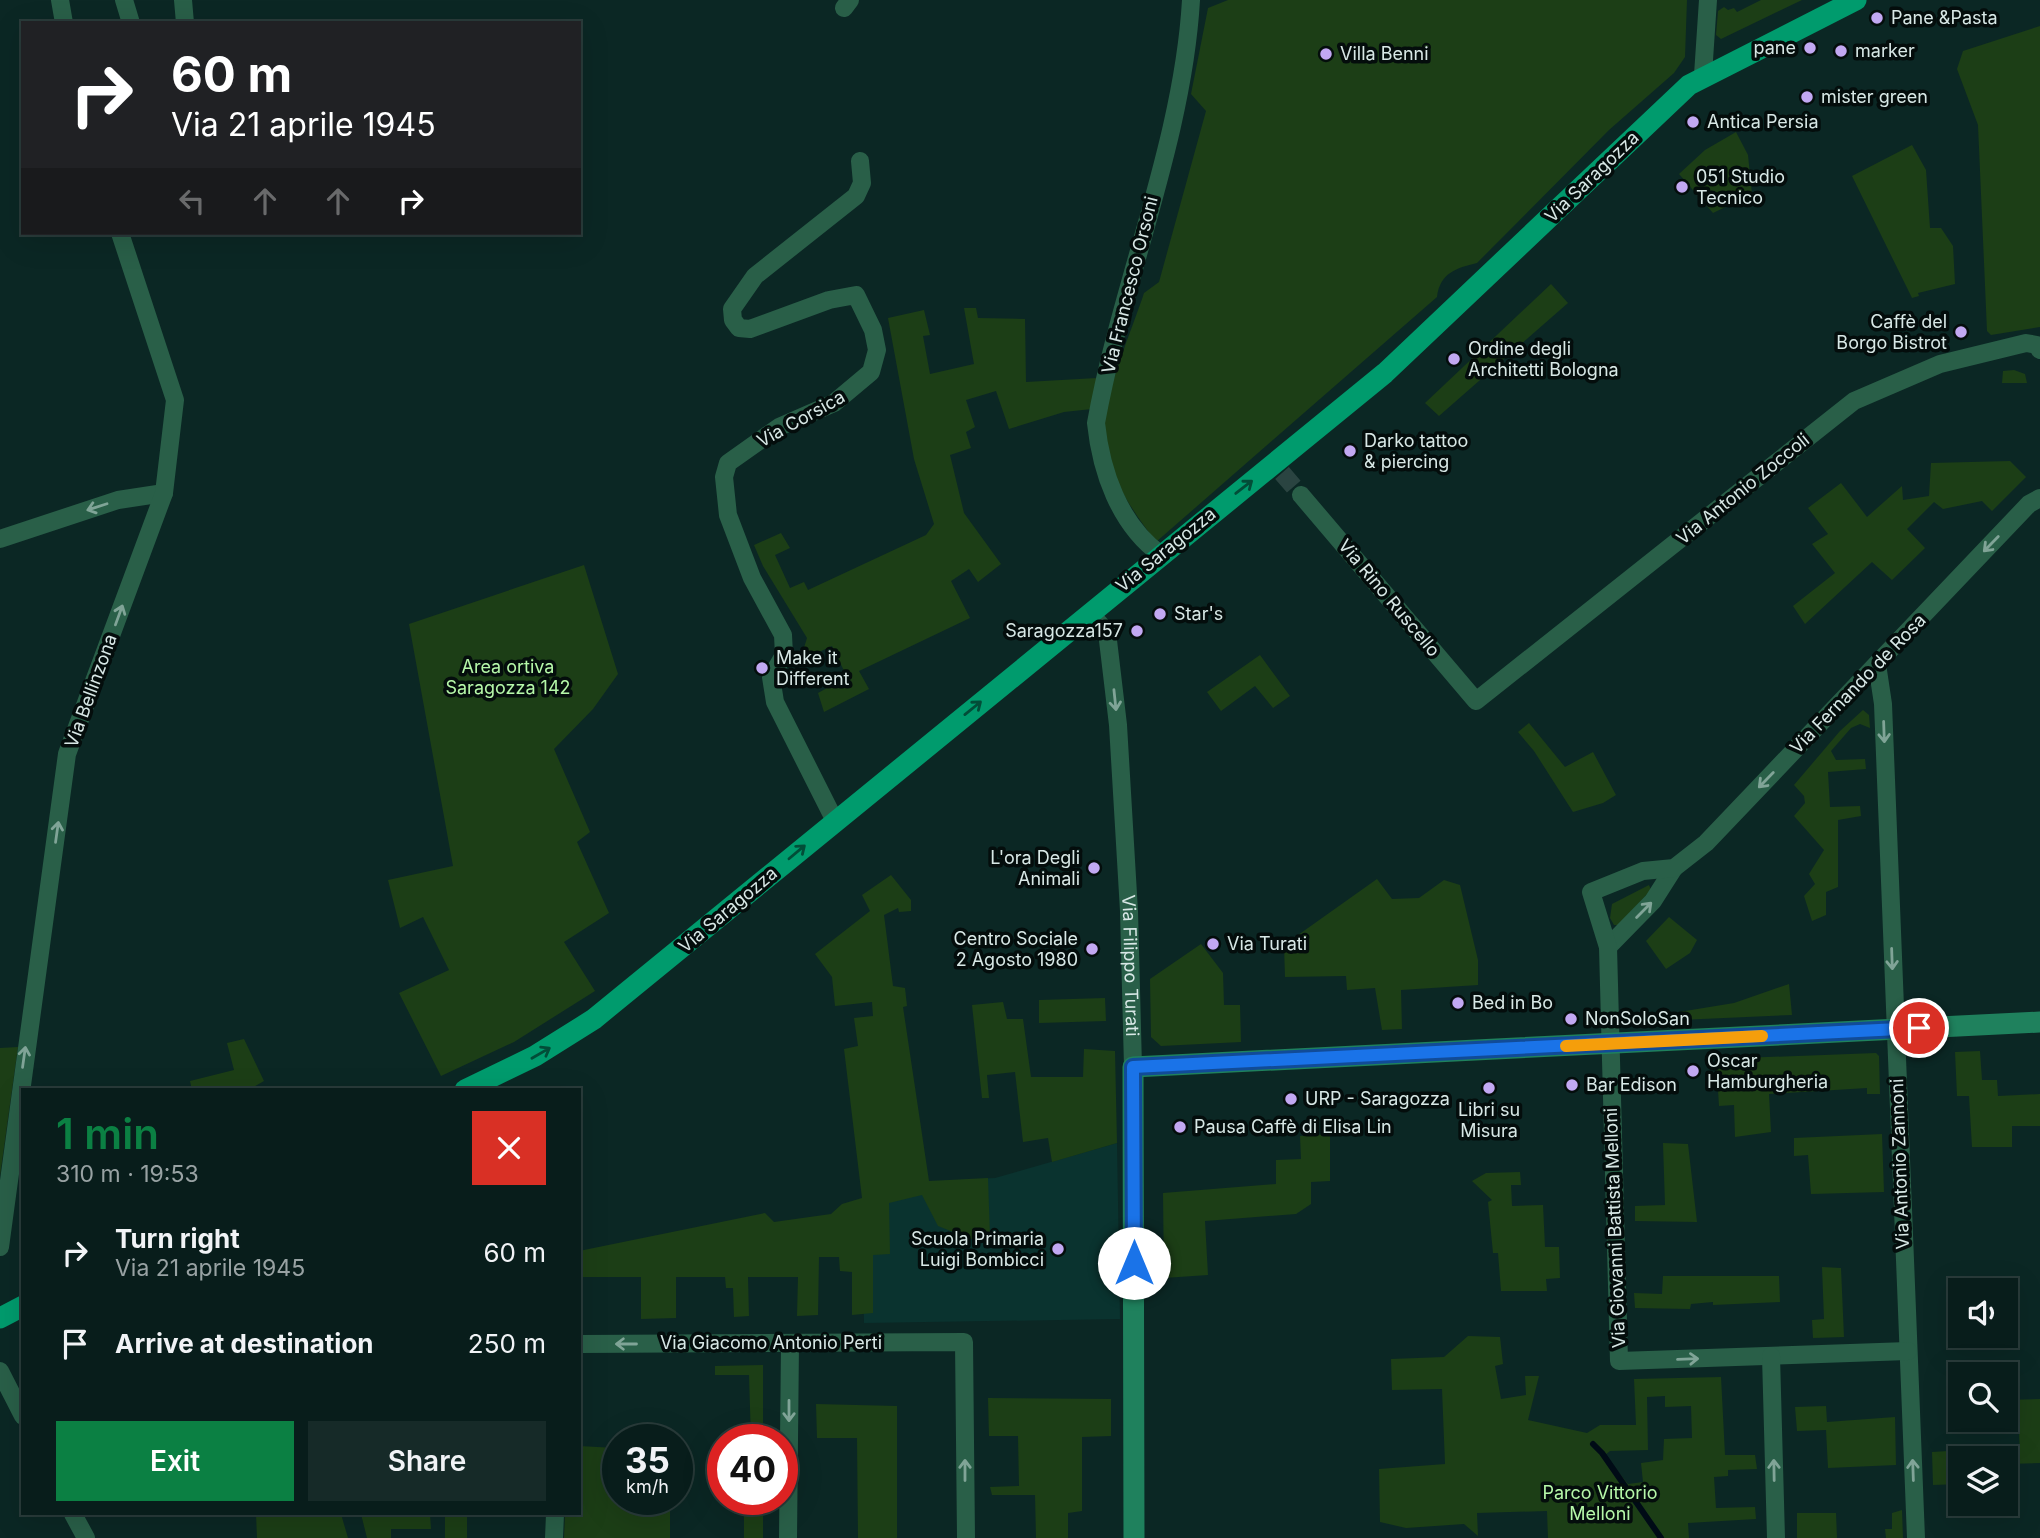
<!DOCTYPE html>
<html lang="en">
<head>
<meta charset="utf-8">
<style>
  :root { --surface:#081d1b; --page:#162a28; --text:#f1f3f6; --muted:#98a2a3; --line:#293b3a; --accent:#0b8043 }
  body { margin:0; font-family:Inter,sans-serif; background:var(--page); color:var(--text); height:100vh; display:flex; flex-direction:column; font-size:26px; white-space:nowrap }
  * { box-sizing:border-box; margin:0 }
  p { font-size:23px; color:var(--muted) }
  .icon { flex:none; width:38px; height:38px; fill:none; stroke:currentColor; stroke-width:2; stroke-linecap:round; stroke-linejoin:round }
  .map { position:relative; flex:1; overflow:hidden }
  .sheet { position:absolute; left:21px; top:1088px; width:560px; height:427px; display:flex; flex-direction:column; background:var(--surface); border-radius:0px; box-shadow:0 7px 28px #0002,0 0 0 2px var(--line) }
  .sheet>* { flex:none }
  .banner { position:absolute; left:21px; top:21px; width:560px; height:214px; border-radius:0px; box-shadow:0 7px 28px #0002,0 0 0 2px var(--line); background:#202124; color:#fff; overflow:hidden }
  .controls { position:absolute; left:1948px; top:1278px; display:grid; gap:14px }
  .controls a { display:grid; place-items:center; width:70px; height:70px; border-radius:0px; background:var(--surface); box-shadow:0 7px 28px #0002,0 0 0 2px var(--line); font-size:35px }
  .speed { position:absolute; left:602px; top:1424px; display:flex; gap:14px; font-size:35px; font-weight:700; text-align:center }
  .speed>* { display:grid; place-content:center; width:91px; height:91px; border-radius:50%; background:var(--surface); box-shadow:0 7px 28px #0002,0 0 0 2px var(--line); line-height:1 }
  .speed small { font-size:18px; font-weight:400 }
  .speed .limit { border:10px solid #d22; background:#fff; color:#111 }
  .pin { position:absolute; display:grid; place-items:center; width:60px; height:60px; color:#fff; margin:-30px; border:4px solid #fff; border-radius:50%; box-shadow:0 2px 7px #0007 }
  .me { position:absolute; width:77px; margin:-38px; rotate:0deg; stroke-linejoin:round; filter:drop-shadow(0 0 5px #0008) }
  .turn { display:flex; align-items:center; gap:24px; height:147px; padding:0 35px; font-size:32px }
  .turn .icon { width:91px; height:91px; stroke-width:2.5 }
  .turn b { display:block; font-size:49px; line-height:60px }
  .lanes { display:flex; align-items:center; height:66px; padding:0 35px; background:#0003; justify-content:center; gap:35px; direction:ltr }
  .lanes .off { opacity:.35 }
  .round { display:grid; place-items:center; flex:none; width:74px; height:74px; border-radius:0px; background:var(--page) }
  .headline { display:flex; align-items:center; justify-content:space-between; height:119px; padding:0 35px }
  h1 { font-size:42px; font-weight:600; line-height:52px; color:var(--accent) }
  .primary-button { display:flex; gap:14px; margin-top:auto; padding:14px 35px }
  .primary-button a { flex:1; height:80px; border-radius:0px; background:var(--accent); color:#fff; font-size:28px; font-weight:600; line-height:80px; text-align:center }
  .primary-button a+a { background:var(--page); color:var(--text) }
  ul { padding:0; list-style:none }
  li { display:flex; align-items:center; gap:21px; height:91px; padding:0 35px }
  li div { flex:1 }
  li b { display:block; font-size:26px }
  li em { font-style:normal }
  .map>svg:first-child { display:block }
</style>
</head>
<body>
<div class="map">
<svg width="2040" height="1538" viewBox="0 0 2040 1538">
  <rect width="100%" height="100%" fill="#0b2724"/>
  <polygon fill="#0a332f" points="1117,1143 1120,1319 864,1323 862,1185 995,1178"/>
  <g fill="#1c3e16" fill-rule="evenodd">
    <path d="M1228,0H1687L1685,57L1674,73L1609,130L1477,263C1456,268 1440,273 1437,297L1156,542C1133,511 1105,473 1104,432C1103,396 1132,330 1144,293L1159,282L1206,111L1191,94L1208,8Z"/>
    <polygon points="1761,0 1802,0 1721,39 1716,35 1718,11 1724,7 1728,10 1734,8 1737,12"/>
    <polygon points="2040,26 2040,327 1991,335 1987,331 1978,125 1957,69 1963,51"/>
    <polygon points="1736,132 1748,155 1752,194 1713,213 1679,174 1705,150"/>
    <polygon points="1912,145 1926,170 1930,228 1941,228 1953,246 1955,284 1918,293 1919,296 1912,298 1852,176"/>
    <polygon points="1551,284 1568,303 1439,416 1425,403"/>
    <polygon points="964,308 976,308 978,318 1025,319 1026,382 1097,378 1092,409 1064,412 1009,429 996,391 966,400 975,427 966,432 971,448 950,455 964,513 1001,564 978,582 969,569 951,581 970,618 859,671 869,689 824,712 818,693 847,677 832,646 806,658 803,651 807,638 763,566 754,545 781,533 790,548 775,555 790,588 804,582 808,590 926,535 934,524 914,459 888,318 924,310 930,335 923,336 930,374 974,364"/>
    <polygon points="2014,370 2025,374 2027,383 2002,383 2003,371"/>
    <polygon points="2010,461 2026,477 1992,511 1982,501 1943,509 1934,502 1907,529 1925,548 1892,580 1872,562 1805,624 1793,606 1835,573 1812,544 1828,534 1808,508 1841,483 1867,517 1902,486 1903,500 1929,496 1931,463"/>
    <polygon points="584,565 618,674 593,709 554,749 590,832 577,842 609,913 564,942 595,991 514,1042 441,1076 399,993 449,970 423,917 400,928 388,880 453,866 409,624"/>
    <polygon points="1260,655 1290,696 1273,708 1255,686 1221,711 1207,692"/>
    <polygon points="1863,710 1869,715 1870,728 1860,724 1851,728 1831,751 1836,760 1865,759 1866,769 1828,772 1830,807 1860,806 1861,816 1838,820 1838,887 1826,892 1826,915 1812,921 1804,896 1815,884 1809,874 1824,850 1794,816 1805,803 1804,796 1794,785 1840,731"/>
    <polygon points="1529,723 1565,767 1593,752 1616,795 1603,803 1573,812 1534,751 1518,732"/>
    <polygon points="891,875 911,900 911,911 899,912 898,908 884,915 893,986 905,988 907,1006 903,1007 929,1181 988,1178 990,1236 971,1239 938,1226 922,1195 889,1203 890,1254 873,1255 873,1313 852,1315 852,1272 840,1271 839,1257 819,1257 818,1315 797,1316 798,1277 748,1277 749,1316 734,1317 733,1288 726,1288 725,1277 676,1277 676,1318 641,1319 641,1277 579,1277 579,1251 765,1213 774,1222 831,1214 842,1204 862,1198 844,1049 858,1046 854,1018 873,1016 872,1002 835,1006 832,977 815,954 870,911 862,895"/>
    <polygon points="1377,879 1392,899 1419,898 1444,880 1460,885 1478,960 1478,985 1401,990 1402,1029 1382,1030 1375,988 1347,990 1346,976 1285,977 1284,945"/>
    <polygon points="1649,885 1651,890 1618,925 1614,925 1610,918 1612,904"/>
    <polygon points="1669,917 1697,940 1690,953 1666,969 1646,941"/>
    <polygon points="1201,944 1223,973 1224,1005 1240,1005 1241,1042 1161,1046 1151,1037 1150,979"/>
    <polygon points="1789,984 1792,1015 1679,1020 1679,1012 1734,1003"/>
    <polygon points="1105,998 1106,1021 1039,1023 1039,1000"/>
    <polygon points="1003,1002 1007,1019 1023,1019 1031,1077 1083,1077 1084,1049 1115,1051 1117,1143 1052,1162 1048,1138 1023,1142 1015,1072 987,1075 989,1098 982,1098 972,1005"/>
    <polygon points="244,1039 264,1081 248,1090 192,1090 190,1081 234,1070 227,1043"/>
    <polygon points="18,1047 0,1176 0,1048"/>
    <polygon points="1980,1051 1982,1080 1997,1080 1998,1096 2040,1094 2040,1126 2012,1126 2012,1147 1972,1147 1969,1096 1957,1096 1955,1052"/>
    <polygon points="1876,1053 1879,1056 1880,1094 1867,1094 1867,1088 1769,1094 1771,1132 1735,1137 1734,1105 1719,1106 1716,1059"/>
    <polygon points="1330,1134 1330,1181 1311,1182 1311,1204 1296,1214 1205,1221 1208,1275 1164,1278 1163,1193 1276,1184 1276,1160 1301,1159 1300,1136"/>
    <polygon points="1882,1134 1884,1192 1811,1194 1808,1155 1794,1156 1794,1138"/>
    <polygon points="1663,1143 1688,1144 1697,1222 1635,1221 1635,1206 1665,1205"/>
    <polygon points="1520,1172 1521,1185 1511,1185 1512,1206 1543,1205 1545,1247 1559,1247 1560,1278 1546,1279 1547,1291 1501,1291 1498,1253 1493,1253 1488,1202 1492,1200 1472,1181 1486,1173"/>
    <polygon points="1822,1267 1841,1268 1844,1337 1813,1338 1812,1320 1824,1319"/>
    <polygon points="1663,1276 1779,1276 1780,1302 1713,1305 1713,1302 1691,1304 1690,1309 1635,1308 1634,1293 1662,1294"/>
    <path d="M1468,1336L1500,1337L1503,1364L1495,1366L1501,1399L1526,1395L1525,1376H1539L1528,1420L1587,1433L1600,1425H1636L1634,1379L1721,1377L1725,1455H1755L1757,1469L1728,1470V1476L1714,1477L1716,1508L1755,1507L1756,1519L1688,1523L1689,1538H1548L1547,1511L1477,1513L1478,1536L1464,1524L1406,1528L1380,1522L1379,1469L1445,1464L1442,1389L1392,1390L1391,1359L1444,1357ZM1665,1396V1407L1691,1406L1692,1438L1664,1439L1663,1460L1641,1463L1643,1482L1628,1484L1605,1455L1610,1451L1648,1450L1647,1397Z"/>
    <polygon points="763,1365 763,1440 751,1440 749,1375 715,1375 715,1366"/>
    <polygon points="988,1398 1111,1399 1111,1436 1082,1437 1082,1511 1068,1513 1068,1538 1036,1538 1035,1495 992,1495 990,1487 1019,1486 1018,1436 989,1436"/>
    <polygon points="2040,1399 2040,1463 2006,1464 2006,1458 1960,1458 1960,1484 1933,1485 1932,1452 1980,1449 1981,1455 2020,1453 2018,1414 2006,1414 2006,1400"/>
    <polygon points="816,1404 897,1406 897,1538 858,1538 857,1438 817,1438"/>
    <polygon points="1826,1406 1827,1422 1895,1417 1896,1465 1828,1468 1826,1430 1797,1431 1795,1407"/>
    <polygon points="579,1446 616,1448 618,1500 670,1500 670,1538 564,1538 565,1514 579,1514"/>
    <polygon points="752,1500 763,1500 763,1538 744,1538 744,1510 752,1510"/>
    <polygon points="1902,1510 1903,1538 1886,1538 1885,1529 1892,1529 1892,1513"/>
    <polygon points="1797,1513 1836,1513 1837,1538 1797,1538"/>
    <polygon points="256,1514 341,1514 348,1538 257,1538"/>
    <polygon points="361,1514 430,1514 431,1529 391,1529 391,1538 367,1538"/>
    <rect x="445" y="1514" width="22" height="24"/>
  </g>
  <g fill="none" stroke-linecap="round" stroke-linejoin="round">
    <polyline stroke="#000b16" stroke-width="6" points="1593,1444 1602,1453 1661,1538"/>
    <polyline stroke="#2a4441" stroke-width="18" stroke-dasharray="18 9" stroke-linecap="butt" points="1282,473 1301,495"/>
    <g stroke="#295f48" stroke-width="18">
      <polyline points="60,0 64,23"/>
      <polyline points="124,0 131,23"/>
      <polyline points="183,0 185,23"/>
      <polyline points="844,8 850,0"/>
      <polyline points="1703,75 1708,0"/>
      <polyline points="1301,495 1476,701 1854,401 1940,364 2026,343 2037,345 2040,350"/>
      <polyline points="0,539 118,500 164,493"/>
      <path d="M1160,554C1119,524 1101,471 1096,423C1121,284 1183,141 1191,0"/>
      <path id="s1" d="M1090,613L1107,632L1118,725L1129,911L1133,1067"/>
      <polyline points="1877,664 1883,704 1916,1538"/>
      <polyline points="835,821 775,702 771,677 784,655 783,635 752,578 728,515 724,477 728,463 779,427 834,403 871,372 877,350 873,330 856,295 829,300 750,329 739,328 733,320 732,309 755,276 856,196 862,183 860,161"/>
      <polyline points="1608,947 1653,901 1674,868"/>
      <polyline points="0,1247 67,754 164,493 175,400 120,233"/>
      <polyline points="579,1344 964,1342 966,1538"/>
      <polyline points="1908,1351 1619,1361 1608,947 1591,892 1643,871 1674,868 1706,843 2029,504 2040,498"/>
      <polyline points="1771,1356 1776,1538"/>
      <polyline points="0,1371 23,1416"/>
      <polyline points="73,1514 86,1538"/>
      <polyline points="554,1538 555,1514"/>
      <polyline points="788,1538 790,1343"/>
    </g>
    <polyline stroke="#1f815d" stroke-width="21" points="1134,1538 1133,1067 2040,1022"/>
    <g stroke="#009b6d" stroke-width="21">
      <polyline points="465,1090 535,1056 594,1019 1385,373 1689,85 1856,0"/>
      <polyline points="0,1318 23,1306"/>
    </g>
  </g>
  <defs><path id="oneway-shaft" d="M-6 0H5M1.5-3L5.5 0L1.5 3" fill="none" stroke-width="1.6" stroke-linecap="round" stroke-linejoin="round" transform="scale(1.75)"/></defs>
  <g stroke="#024d38">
    <use href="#oneway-shaft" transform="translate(1244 487) rotate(-38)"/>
    <use href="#oneway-shaft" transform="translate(973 708) rotate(-39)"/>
    <use href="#oneway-shaft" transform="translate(797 852) rotate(-40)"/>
    <use href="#oneway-shaft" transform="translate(541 1053) rotate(-30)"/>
  </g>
  <g stroke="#80a497">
    <use href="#oneway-shaft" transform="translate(97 507) rotate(162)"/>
    <use href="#oneway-shaft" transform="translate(1991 544) rotate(134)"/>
    <use href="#oneway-shaft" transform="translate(119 615) rotate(-70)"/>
    <use href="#oneway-shaft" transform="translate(1115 700) rotate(84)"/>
    <use href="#oneway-shaft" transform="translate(1884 732) rotate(88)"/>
    <use href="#oneway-shaft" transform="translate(1766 780) rotate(134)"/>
    <use href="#oneway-shaft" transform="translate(57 832) rotate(-82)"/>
    <use href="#oneway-shaft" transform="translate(1644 910) rotate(-45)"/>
    <use href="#oneway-shaft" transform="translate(1892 959) rotate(88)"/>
    <use href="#oneway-shaft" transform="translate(24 1057) rotate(-82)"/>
    <use href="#oneway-shaft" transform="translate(626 1344) rotate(180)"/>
    <use href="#oneway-shaft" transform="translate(1688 1359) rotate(-2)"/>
    <use href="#oneway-shaft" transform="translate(789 1411) rotate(90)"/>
    <use href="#oneway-shaft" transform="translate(965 1470) rotate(-90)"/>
    <use href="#oneway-shaft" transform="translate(1774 1470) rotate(-91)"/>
    <use href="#oneway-shaft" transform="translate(1913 1470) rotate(-92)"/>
  </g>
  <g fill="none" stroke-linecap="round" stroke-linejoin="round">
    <defs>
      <polyline id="route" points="1134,1263 1133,1067 1919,1028"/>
    </defs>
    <use href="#route" stroke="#114b97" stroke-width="18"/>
    <use href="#route" stroke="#1a73e8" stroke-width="12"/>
    <polyline stroke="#f59e0b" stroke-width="12" points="1566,1046 1762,1036"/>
  </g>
  <g fill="#c2a8f2" stroke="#040d0c" stroke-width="2.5">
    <circle cx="1877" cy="18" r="7"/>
    <circle cx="1810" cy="48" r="7"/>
    <circle cx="1841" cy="51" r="7"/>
    <circle cx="1326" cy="54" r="7"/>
    <circle cx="1807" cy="97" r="7"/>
    <circle cx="1693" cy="122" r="7"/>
    <circle cx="1682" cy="187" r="7"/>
    <circle cx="1961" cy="332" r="7"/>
    <circle cx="1454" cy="359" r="7"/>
    <circle cx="1350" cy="451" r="7"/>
    <circle cx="1160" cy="614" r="7"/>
    <circle cx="1137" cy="631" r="7"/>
    <circle cx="762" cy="668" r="7"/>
    <circle cx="1094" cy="868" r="7"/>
    <circle cx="1213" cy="944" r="7"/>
    <circle cx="1092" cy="949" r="7"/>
    <circle cx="1458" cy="1003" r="7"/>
    <circle cx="1571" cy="1019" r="7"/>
    <circle cx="1693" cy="1071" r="7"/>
    <circle cx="1572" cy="1085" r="7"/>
    <circle cx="1489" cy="1088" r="7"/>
    <circle cx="1291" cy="1099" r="7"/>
    <circle cx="1180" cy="1127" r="7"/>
    <circle cx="1058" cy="1249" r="7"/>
  </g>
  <g text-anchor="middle" stroke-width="7" stroke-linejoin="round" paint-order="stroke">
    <g font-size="18" fill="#d8e8e6" stroke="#040d0c" text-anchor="start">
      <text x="1891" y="24">Pane &amp;Pasta</text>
      <text x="1796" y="54" text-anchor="end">pane</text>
      <text x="1855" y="57">marker</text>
      <text x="1340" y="60">Villa Benni</text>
      <text x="1821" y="103">mister green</text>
      <text x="1707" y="128">Antica Persia</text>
      <text x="1696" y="183">051 Studio<tspan x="1696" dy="21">Tecnico</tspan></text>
      <text x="1947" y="328" text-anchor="end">Caffè del<tspan x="1947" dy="21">Borgo Bistrot</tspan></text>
      <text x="1468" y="355">Ordine degli<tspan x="1468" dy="21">Architetti Bologna</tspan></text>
      <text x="1364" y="447">Darko tattoo<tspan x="1364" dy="21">&amp; piercing</tspan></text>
      <text x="1174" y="620">Star's</text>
      <text x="1123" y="637" text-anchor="end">Saragozza157</text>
      <text x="776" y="664">Make it<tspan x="776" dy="21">Different</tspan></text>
      <text x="1080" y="864" text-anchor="end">L'ora Degli<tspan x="1080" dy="21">Animali</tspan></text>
      <text x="1078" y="945" text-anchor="end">Centro Sociale<tspan x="1078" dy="21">2 Agosto 1980</tspan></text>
      <text x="1227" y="950">Via Turati</text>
      <text x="1472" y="1009">Bed in Bo</text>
      <text x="1585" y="1025">NonSoloSan</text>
      <text x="1707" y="1067">Oscar<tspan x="1707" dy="21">Hamburgheria</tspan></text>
      <text x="1586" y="1091">Bar Edison</text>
      <text x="1305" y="1105">URP - Saragozza</text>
      <text x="1489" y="1116" text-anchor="middle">Libri su<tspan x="1489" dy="21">Misura</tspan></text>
      <text x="1194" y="1133">Pausa Caffè di Elisa Lin</text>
      <text x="1044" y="1245" text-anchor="end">Scuola Primaria<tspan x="1044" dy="21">Luigi Bombicci</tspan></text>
    </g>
    <g font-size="18" fill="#d8e8e6" stroke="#040d0c">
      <text transform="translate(1592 177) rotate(-44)" y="6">Via Saragozza</text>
      <text transform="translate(1130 285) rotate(-76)" y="6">Via Francesco Orsoni</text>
      <text transform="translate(801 419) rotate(-29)" y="6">Via Corsica</text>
      <text transform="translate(1743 489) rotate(-39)" y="6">Via Antonio Zoccoli</text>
      <text transform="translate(1166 550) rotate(-39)" y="6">Via Saragozza</text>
      <text transform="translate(1389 598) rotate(50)" y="6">Via Rino Ruscello</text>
      <text transform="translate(1858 684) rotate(-46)" y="6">Via Fernando de Rosa</text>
      <text transform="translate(91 691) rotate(-70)" y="6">Via Bellinzona</text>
      <text transform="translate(728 910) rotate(-40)" y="6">Via Saragozza</text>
      <text dy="6" stroke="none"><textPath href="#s1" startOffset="360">Via Filippo Turati</textPath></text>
      <text transform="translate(1900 1164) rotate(-92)" y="6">Via Antonio Zannoni</text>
      <text transform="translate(1615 1228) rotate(-92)" y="6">Via Giovanni Battista Melloni</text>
      <text x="771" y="1349">Via Giacomo Antonio Perti</text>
    </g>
    <g font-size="18" fill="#b6f8a9" stroke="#040d0c">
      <text x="508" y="673">Area ortiva<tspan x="508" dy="21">Saragozza 142</tspan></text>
      <text x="1600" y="1499">Parco Vittorio<tspan x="1600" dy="21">Melloni</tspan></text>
    </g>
  </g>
</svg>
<div class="controls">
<a><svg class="icon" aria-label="sound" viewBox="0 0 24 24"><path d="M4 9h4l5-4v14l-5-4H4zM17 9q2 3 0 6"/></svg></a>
<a><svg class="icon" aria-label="search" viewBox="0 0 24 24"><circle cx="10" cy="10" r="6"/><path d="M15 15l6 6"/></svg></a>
<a><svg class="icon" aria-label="layers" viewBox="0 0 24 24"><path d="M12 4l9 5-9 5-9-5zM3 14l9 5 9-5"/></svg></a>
</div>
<div class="speed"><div>35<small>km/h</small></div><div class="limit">40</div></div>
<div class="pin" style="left:1919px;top:1028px;background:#d93025"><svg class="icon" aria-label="arrive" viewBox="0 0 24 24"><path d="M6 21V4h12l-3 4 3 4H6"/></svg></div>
<svg class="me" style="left:1134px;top:1263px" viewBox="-20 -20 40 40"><circle r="19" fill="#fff"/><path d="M0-13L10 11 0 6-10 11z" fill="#1a73e8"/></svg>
<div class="banner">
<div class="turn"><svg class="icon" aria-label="right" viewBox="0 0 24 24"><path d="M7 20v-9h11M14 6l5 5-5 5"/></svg><div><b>60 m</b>Via 21 aprile 1945</div></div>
<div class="lanes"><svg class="icon off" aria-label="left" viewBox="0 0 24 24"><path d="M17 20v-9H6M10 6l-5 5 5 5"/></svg><svg class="icon off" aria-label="ahead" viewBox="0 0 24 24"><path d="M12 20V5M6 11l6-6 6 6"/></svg><svg class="icon off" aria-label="ahead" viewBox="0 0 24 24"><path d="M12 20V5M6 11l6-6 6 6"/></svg><svg class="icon" aria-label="right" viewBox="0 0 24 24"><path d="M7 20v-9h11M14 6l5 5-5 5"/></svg></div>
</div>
<section class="sheet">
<div class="headline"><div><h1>1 min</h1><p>310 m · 19:53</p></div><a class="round" style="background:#d93025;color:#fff"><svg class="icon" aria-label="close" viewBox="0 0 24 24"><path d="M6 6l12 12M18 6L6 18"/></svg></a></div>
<ul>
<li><svg class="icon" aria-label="right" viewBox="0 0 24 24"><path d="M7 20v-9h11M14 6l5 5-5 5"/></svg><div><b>Turn right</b><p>Via 21 aprile 1945</p></div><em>60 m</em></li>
<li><svg class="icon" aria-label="arrive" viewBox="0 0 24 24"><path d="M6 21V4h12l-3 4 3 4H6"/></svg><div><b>Arrive at destination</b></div><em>250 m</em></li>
</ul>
<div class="primary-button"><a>Exit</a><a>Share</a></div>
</section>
</div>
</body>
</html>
